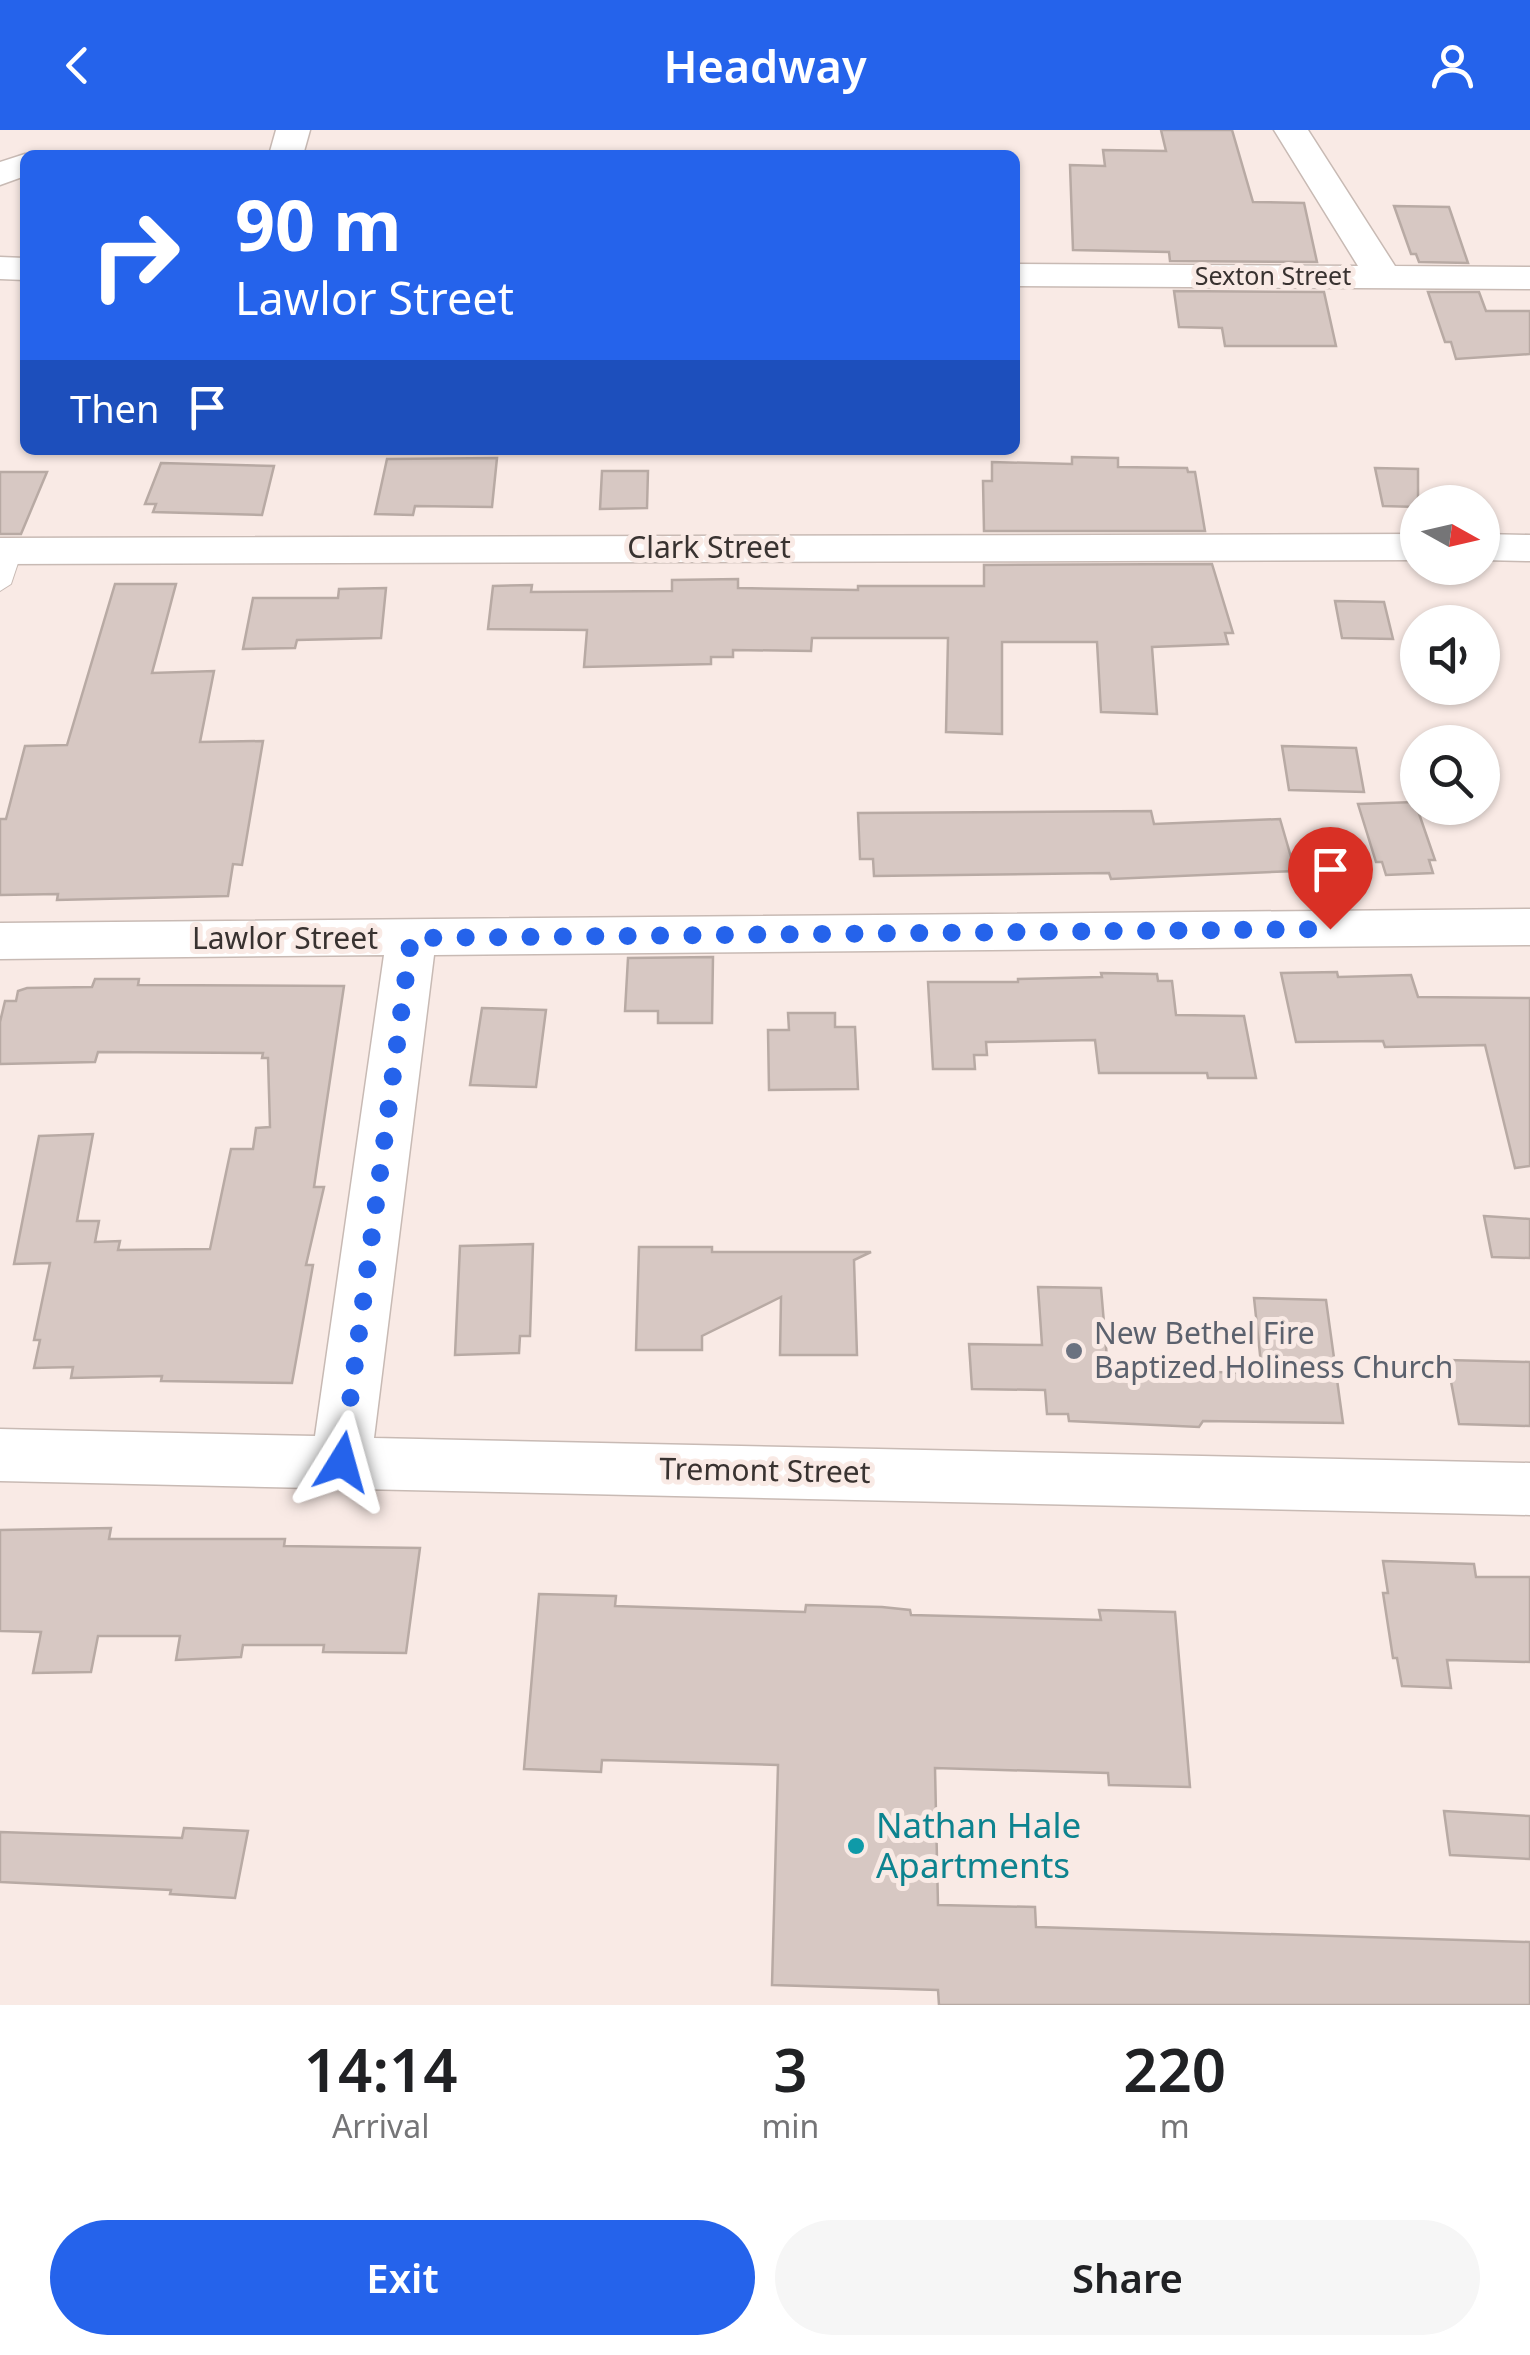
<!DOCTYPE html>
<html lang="en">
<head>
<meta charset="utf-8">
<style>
  :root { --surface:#fff; --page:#f6f6f6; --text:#202124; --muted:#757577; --accent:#2563eb }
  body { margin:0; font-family:"Noto Sans",sans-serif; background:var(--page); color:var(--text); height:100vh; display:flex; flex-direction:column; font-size:38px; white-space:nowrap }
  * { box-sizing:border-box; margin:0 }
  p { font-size:32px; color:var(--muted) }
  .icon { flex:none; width:55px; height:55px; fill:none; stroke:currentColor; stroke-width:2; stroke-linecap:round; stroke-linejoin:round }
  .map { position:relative; height:1875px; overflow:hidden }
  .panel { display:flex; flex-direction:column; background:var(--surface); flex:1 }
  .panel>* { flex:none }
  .banner { position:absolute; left:20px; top:20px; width:1000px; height:305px; border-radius:15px; box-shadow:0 2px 8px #0004; background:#2563eb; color:#fff; overflow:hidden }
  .needle { width:65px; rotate:98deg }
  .buttons { position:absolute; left:1400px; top:355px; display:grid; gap:20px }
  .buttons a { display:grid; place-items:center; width:100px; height:100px; border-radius:50%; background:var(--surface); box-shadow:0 2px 8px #0004; font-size:50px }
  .pin { position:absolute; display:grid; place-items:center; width:85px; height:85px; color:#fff; margin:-102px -42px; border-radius:50% 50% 50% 0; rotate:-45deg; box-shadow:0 0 10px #0007 }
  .pin .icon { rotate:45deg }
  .me { position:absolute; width:110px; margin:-55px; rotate:8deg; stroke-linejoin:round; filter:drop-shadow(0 0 8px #0008) }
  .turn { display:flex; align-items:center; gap:35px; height:210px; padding:0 50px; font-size:45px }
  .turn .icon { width:130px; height:130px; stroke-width:2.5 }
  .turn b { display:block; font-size:70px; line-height:85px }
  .then { display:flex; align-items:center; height:95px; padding:0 50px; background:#0003; gap:20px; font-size:38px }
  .eta { display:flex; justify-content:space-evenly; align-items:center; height:170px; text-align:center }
  .eta b { font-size:60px; font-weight:600; line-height:70px }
  .cta { display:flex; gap:20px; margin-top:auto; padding:20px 50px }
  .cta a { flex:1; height:115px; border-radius:60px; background:var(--accent); color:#fff; font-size:40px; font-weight:600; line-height:115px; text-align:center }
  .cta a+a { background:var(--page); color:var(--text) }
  header { display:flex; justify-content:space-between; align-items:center; height:130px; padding:0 50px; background:var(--accent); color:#fff; font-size:45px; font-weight:600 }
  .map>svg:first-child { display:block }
</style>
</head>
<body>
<header><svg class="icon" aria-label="back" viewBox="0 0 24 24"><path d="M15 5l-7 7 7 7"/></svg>Headway<svg class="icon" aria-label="person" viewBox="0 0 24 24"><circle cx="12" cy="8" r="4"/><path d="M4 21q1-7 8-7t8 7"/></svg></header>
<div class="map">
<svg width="1530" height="1875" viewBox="0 0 1530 1875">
  <rect width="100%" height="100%" fill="#f9eae5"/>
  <g fill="#d7c8c3" stroke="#b8aaa4" stroke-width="2.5">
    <polygon points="1161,0 1232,0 1253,72 1304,73 1317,132 1170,131 1169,122 1073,120 1070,35 1105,36 1103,20 1166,21"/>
    <polygon points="1394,76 1449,77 1468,133 1419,132 1416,124 1411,124"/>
    <polygon points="1174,161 1324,162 1336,216 1225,216 1222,198 1179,197"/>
    <polygon points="1428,162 1479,162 1486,181 1530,181 1530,224 1456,229 1451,212 1445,212"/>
    <polygon points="1072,327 1118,328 1118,337 1187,338 1188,342 1195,342 1205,401 984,401 983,351 992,351 992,332 1072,334"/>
    <polygon points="497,328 492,377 415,376 413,385 375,384 387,329"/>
    <polygon points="161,333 274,336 262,385 153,382 156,374 145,374"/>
    <polygon points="1375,338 1418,339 1418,377 1383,376"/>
    <polygon points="602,341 648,341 647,378 600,379"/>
    <polygon points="0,342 47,342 21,404 0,404"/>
    <polygon points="1212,434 1233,503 1225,503 1228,514 1152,517 1157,584 1101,582 1097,512 1002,512 1002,604 946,602 948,508 812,508 811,521 733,520 733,527 711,527 711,534 584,537 587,500 488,499 493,456 532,455 531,462 672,461 672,450 738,449 738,458 858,460 858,456 984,456 984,435"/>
    <polygon points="115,454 176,454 152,543 214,541 200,612 263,611 242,735 233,734 228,766 57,770 58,764 0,765 0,689 6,689 25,616 67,615"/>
    <polygon points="386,458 381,508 297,510 295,518 243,519 253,468 338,468 339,459"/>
    <polygon points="1335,471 1384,472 1393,509 1342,508"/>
    <polygon points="1282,616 1356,618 1364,662 1289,660"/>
    <polygon points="1415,672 1435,730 1429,730 1433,743 1386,745 1382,732 1376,732 1358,674"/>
    <polygon points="1151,681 1154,694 1280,689 1295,741 1111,749 1109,743 874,746 873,729 860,729 858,683"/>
    <polygon points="713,827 712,893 658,893 658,881 625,881 628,828"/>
    <polygon points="1337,842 1338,847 1411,845 1418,867 1530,868 1530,1036 1515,1038 1485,915 1385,917 1383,911 1296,912 1281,843"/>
    <polygon points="1101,843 1157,844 1158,851 1172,851 1176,885 1244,886 1256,948 1208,948 1207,943 1099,943 1095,910 986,912 987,925 974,925 975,939 933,939 928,852 1018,852 1018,849 1102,847"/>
    <polygon points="95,849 139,849 138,855 344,856 314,1057 324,1057 306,1135 313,1135 292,1253 161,1251 162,1246 71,1248 73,1237 34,1238 40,1210 34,1210 50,1133 14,1134 39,1006 93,1004 77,1091 99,1091 95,1112 120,1111 118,1120 210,1119 231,1019 253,1019 256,998 270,997 268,928 262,928 263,923 98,922 95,932 0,934 0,892 5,871 16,871 18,861 27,858 92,857"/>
    <polygon points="482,878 546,880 536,957 470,955"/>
    <polygon points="788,883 835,883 835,897 855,897 858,959 769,960 768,900 789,900"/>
    <polygon points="1484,1086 1530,1089 1530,1128 1492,1127"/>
    <polygon points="533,1114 530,1206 520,1206 519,1223 455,1225 460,1116"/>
    <polygon points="639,1117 712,1117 712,1122 871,1122 854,1130 857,1225 780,1225 781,1167 702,1206 702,1220 636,1220"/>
    <polygon points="1038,1157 1101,1158 1108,1240 1262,1243 1254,1168 1326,1170 1343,1293 1203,1291 1199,1297 1069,1291 1068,1284 1047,1284 1045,1260 972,1259 969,1214 1042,1215"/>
    <polygon points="1447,1230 1530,1232 1530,1296 1459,1294"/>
    <polygon points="111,1398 109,1409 285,1409 284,1416 420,1418 406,1523 323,1522 324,1515 243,1515 241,1527 176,1530 180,1506 98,1506 91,1542 33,1543 41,1502 0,1501 0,1400"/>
    <polygon points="1383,1431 1474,1434 1476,1447 1530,1447 1530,1532 1447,1530 1451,1558 1402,1556 1397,1528 1393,1528 1383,1463 1388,1463"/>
    <polygon points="539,1464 616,1466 615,1476 805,1482 806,1475 882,1477 910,1480 911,1485 1101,1490 1099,1480 1175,1482 1190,1657 1109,1655 1108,1643 935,1638 938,1775 1035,1777 1036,1797 1530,1812 1530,1875 939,1875 938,1860 772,1855 778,1635 602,1630 601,1642 524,1639"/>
    <polygon points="1444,1681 1530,1686 1530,1729 1450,1725"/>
    <polygon points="184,1698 248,1701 235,1768 170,1764 171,1760 0,1752 0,1702 182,1708"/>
  </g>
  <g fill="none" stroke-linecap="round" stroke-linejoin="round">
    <defs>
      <polygon id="lane" points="11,414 22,421 11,454 0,461 0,421"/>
      <g id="street">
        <polygon points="276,0 310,0 303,25 269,25"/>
        <polygon points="1274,0 1308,0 1395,136 1530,137 1530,159 1015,156 1015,134 1358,136"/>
        <polygon points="25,24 31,25 25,25 25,46 0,55 0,32"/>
        <polygon points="0,127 25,128 25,150 0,149"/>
        <polygon points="1418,404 1418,430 0,434 0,408"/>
        <polygon points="1482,404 1530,405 1530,431 1482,430"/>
        <polygon points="1530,779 1530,815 434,825 374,1308 1530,1333 1530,1385 0,1351 0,1299 315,1306 384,825 0,829 0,793"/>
      </g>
    </defs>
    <use href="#lane" stroke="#c8bab4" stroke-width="2"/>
    <use href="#street" stroke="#c8bab4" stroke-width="3"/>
    <use href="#lane" fill="#fff" fill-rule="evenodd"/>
    <use href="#street" fill="#fff" fill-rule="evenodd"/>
  </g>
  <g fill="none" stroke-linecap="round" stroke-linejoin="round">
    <polyline stroke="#2563eb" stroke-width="18" stroke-dasharray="0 32.4" points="342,1332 411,808 1330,799"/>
  </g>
  <circle fill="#6b7280" stroke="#f9eae5" stroke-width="4" cx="1074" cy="1221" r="10"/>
  <circle fill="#0f9aa8" stroke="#f9eae5" stroke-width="4" cx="856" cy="1716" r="10"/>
  <g text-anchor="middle" stroke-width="10" stroke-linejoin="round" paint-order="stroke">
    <g font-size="25" fill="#383230" stroke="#f9eae5">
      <text x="1273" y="155">Sexton Street</text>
    </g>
    <g font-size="30" fill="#383230" stroke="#f9eae5">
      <text x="709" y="428">Clark Street</text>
      <text x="285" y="819">Lawlor Street</text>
      <text transform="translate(765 1341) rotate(1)" y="10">Tremont Street</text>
    </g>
    <g font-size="30" fill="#5b616d" stroke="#f9eae5" text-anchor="start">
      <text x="1094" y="1214">New Bethel Fire<tspan x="1094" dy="34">Baptized Holiness Church</tspan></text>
    </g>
    <g font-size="35" fill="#0d838f" stroke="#f9eae5" text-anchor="start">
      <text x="876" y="1708">Nathan Hale<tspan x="876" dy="40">Apartments</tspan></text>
    </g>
  </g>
</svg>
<div class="buttons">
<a><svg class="needle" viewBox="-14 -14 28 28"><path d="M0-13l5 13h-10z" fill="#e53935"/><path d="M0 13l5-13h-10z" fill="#757577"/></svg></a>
<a><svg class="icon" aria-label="sound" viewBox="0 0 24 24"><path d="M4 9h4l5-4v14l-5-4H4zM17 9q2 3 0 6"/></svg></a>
<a><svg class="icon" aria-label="search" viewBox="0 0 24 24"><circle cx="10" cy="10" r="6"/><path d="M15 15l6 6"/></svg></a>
</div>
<div class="pin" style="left:1330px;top:799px;background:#d93025"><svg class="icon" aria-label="arrive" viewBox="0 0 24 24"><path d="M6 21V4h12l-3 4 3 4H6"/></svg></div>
<svg class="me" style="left:342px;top:1332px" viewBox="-20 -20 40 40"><path d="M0-17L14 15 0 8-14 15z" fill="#2563eb" stroke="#fff" stroke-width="4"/></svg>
<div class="banner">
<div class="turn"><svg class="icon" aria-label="right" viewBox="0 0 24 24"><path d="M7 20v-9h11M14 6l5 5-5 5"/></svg><div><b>90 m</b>Lawlor Street</div></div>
<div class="then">Then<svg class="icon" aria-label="arrive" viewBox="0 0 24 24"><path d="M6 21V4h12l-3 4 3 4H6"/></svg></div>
</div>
</div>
<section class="panel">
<div class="eta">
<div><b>14:14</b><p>Arrival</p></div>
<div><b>3</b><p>min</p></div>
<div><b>220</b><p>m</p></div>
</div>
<div class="cta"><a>Exit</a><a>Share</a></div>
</section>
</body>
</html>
